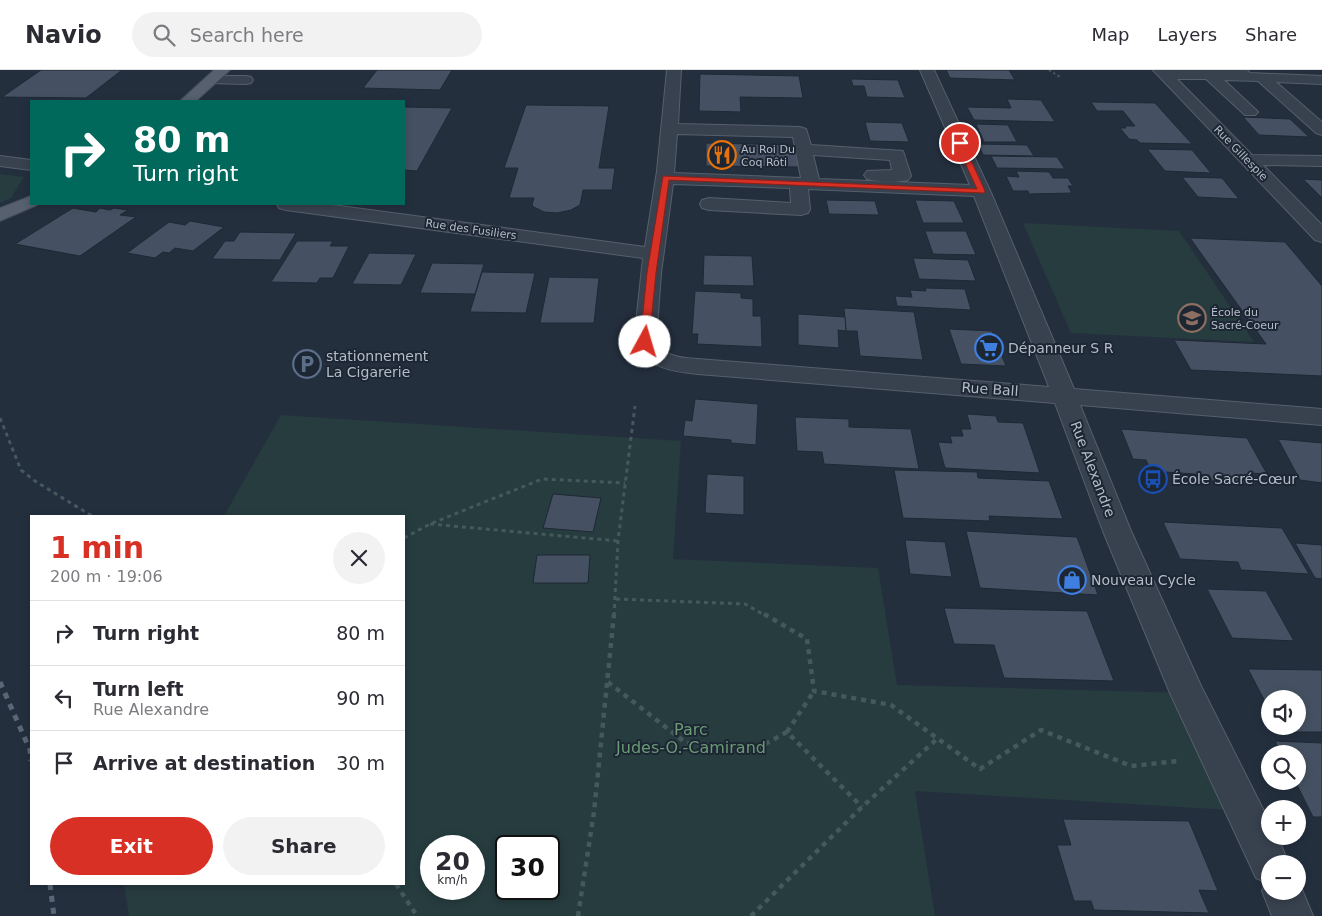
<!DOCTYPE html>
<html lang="en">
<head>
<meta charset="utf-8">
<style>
  :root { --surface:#fff; --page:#f2f2f3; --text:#2b2b33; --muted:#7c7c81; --line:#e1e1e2; --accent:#d93025 }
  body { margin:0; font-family:"DejaVu Sans",sans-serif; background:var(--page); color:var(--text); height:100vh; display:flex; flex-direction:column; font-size:19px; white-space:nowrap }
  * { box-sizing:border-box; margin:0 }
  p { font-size:16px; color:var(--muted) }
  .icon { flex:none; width:28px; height:28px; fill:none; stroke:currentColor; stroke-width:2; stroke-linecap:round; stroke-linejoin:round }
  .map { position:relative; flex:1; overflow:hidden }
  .sheet { position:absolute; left:30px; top:445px; width:375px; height:370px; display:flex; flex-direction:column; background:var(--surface); border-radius:0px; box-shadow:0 2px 8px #0003 }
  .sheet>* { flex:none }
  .banner { position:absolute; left:30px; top:30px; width:375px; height:105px; border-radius:0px; box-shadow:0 2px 8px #0003; background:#00695c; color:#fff; overflow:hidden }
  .controls { position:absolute; left:1261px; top:620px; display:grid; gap:10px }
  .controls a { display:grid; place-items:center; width:45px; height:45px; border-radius:50%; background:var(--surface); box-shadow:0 2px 8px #0003; font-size:25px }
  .speed { position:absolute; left:420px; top:765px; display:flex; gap:10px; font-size:25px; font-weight:700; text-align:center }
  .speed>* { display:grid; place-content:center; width:65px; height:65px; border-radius:50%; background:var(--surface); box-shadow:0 2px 8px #0003; line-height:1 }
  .speed small { font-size:12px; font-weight:400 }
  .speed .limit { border:2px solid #111; border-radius:8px; background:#fff; color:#111 }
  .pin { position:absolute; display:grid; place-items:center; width:42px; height:42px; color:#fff; margin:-21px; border:2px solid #fff; border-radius:50%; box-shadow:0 1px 5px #0007 }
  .me { position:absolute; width:55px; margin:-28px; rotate:6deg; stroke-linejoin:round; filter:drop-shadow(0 0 4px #0008) }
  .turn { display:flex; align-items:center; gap:18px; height:105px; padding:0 20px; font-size:22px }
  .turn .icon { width:65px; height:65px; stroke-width:2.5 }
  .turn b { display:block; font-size:35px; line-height:42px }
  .round { display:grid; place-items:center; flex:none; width:52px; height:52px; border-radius:26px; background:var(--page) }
  .overview { display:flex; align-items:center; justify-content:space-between; height:85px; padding:0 20px }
  h1 { font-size:30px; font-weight:600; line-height:38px; color:var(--accent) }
  .cta { display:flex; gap:10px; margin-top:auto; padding:10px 20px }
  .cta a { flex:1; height:58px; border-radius:30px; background:var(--accent); color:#fff; font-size:20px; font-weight:600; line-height:58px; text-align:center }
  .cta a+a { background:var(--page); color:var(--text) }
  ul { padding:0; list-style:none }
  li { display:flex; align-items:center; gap:15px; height:65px; padding:0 20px; border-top:1px solid var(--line) }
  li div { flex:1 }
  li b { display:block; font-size:19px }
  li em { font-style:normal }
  header { display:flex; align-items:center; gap:30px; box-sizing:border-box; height:70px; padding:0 25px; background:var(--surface); border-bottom:1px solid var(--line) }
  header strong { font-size:24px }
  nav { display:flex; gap:28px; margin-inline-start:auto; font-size:18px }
  .search { width:350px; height:45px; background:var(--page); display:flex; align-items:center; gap:12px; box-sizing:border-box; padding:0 18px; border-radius:28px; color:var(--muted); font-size:19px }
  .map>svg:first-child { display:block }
</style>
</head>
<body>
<header>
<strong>Navio</strong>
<div class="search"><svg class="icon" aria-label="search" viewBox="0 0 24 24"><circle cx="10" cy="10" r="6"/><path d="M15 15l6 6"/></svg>Search here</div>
<nav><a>Map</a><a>Layers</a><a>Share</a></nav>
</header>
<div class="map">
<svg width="1322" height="846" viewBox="0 0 1322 846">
  <rect width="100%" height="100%" fill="#242f3e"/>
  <g fill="#263c3f" fill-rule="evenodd">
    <polygon points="0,104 24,107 11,128 0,133"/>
    <polygon points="1023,153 1179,161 1254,272 1071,263"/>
    <path d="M281,345L681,371L673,489L878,498L897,615L1187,623L1246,741L915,721L935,846H129L124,814H404V446H224ZM431,776H474V819H431ZM506,776H549V819H506Z"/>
  </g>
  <g fill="#455162" stroke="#1f2835">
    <polygon points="41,0 122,0 86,28 2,27"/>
    <polygon points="377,0 452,0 440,20 363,18"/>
    <polygon points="946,0 1009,0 1015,10 950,8"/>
    <polygon points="700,4 799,6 803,28 740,27 741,42 699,41"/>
    <polygon points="851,9 898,10 905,28 867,27 864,16 853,16"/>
    <polygon points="1007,29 1041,30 1055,52 974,50 967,37 1011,38"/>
    <polygon points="1091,32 1155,33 1192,74 1140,73 1137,70 1129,69 1120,58 1126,58 1124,56 1135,56 1123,41 1097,41"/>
    <polygon points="526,35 609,36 599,98 615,98 612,120 583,120 580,135 571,140 557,143 544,142 534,137 532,135 534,128 509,128 518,98 504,98"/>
    <polygon points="404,37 452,38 417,101 404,100"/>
    <polygon points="1243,47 1290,49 1309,67 1259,65"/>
    <polygon points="865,52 902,53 909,72 870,71"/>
    <polygon points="976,54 1008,55 1017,72 984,72"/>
    <polygon points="706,73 798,75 802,97 706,96"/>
    <polygon points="978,74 1027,75 1034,86 983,85"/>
    <polygon points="1147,79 1192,80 1211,103 1165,101"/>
    <polygon points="991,86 1057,87 1065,99 997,98"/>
    <polygon points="1016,101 1049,102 1053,108 1068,108 1073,116 1068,116 1072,123 1029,124 1028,121 1013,121 1006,106 1019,107"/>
    <polygon points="1182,107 1222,108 1239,129 1198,127"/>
    <polygon points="1303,109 1322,110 1322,128"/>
    <polygon points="826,130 875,131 879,145 829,144"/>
    <polygon points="915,130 954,131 964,153 923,153"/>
    <polygon points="73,138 96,142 100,138 110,140 114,138 128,140 120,145 136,147 80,186 15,174"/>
    <polygon points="190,151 224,157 193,181 175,178 169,183 163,182 155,188 127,183 169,152 185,155"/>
    <polygon points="925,161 966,161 976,185 933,184"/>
    <polygon points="240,162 296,163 280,190 212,189 225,171 234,171"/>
    <polygon points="1190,168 1285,172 1322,216 1322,306 1191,300 1174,270 1266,274"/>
    <polygon points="297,171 333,171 330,176 349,176 333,208 320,208 317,213 271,212"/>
    <polygon points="369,183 416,184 401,215 352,214"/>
    <polygon points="704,185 752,186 754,216 703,215"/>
    <polygon points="913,188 968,190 976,211 919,209"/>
    <polygon points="432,193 484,194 475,224 420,223"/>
    <polygon points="482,202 535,203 526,243 470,242"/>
    <polygon points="549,207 599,208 594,253 540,253"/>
    <polygon points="925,218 965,219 971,240 897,236 895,226 912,227 910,220 926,221"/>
    <polygon points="695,221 741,223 741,228 753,229 753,246 761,246 762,277 697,274 698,264 692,264"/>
    <polygon points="844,238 914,242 923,290 860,286 857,261 846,261"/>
    <polygon points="798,244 845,247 846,261 838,260 839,278 798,275"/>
    <polygon points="949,259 992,261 1006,296 961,294"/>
    <polygon points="695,329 758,334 756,375 731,373 731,370 683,366 685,350 692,351"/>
    <polygon points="967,344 996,346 998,352 1023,353 1040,403 945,398 938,372 952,373 950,366 963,366 961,359 971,359"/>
    <polygon points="795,347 849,349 849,357 911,359 919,399 824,394 822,382 797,381"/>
    <polygon points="1121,359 1247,368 1267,404 1250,403 1256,415 1212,411 1209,405 1151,401 1146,390 1133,389"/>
    <polygon points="1278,369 1322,373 1322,413 1300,410"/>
    <polygon points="894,400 977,402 978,408 1049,411 1063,449 989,446 990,451 903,448"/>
    <polygon points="707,404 744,406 744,445 705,443"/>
    <polygon points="553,424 601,428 593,462 543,458"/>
    <polygon points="1163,452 1282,458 1309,504 1241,500 1238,492 1180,489"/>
    <polygon points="966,461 1077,467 1098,525 980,518"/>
    <polygon points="905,470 945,472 952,507 910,504"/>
    <polygon points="1295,473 1322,475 1322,509 1315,508"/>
    <polygon points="537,485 590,485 588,513 533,513"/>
    <polygon points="1207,519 1266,521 1294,571 1232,568"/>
    <polygon points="944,538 1087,541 1114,611 1004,608 994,575 954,574"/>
    <polygon points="1248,599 1322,600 1322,662 1281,662 1278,656 1298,656 1298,629 1270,629 1270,641"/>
    <polygon points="1275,671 1322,673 1322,747 1313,747 1295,711 1298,711 1298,684 1281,684"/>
    <polygon points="1063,749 1189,751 1218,821 1199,820 1209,843 1094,840 1091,831 1074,831 1057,775 1071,775"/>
  </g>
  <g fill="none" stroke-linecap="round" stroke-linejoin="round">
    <defs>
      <g id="minor">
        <path d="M667,0H681L678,54L800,57L806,59L811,75L903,81L911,106L908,110C896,113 879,112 867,109L864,105L867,101L892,100L890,90L813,85L819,109L970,115L920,0H934L992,125L1074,319L1322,339V355L1080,335L1131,461L1201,616L1270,753V766H1277L1289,794H1270V821H1298V810L1313,846H1272L1262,821L1266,812L1256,808L1170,623L1103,461L1055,333L698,304C670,301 648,298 634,272L643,188L286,140L279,138L277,134H325L645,177L657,101ZM677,64L793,67L801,108L674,103ZM673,114L790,118L791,133L709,128L702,130L700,134L702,138L709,140L801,145L808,143L810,139L808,119L974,126L1049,317L698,289C682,288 665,287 656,272L661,203Z"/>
        <polygon points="1153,0 1247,0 1250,3 1322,6 1322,14 1276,12 1322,52 1322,65 1316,63 1258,11 1224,10 1255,39 1258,42 1255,45 1245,45 1206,9 1177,9 1252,85 1322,86 1322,96 1263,95 1322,155 1322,172 1315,170"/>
        <polygon points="212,6 246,6 251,7 253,10 251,13 246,14 207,13 205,10 207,7"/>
        <polygon points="0,86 31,90 31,100 0,96"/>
      </g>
      <g id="major">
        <polygon points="214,0 230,0 196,31 180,31"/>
        <polygon points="31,126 31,134 37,135 0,151 0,138"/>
      </g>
    </defs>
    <use href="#minor" stroke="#565f6c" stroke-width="2"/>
    <use href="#major" stroke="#414a57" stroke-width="2"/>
    <polyline stroke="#44595c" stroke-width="2" stroke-dasharray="2.5 2.5" stroke-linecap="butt" points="1049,0 1060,7"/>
    <g stroke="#44595c" stroke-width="3" stroke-dasharray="4 4" stroke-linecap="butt">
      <polyline points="0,348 21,400 35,411 92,446"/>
      <polyline points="430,454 618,471"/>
      <polyline points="404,468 430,454 542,409 625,413"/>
      <polyline points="616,529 745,534 766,546"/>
      <polyline points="614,546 618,471 635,336"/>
    </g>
    <g stroke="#44595c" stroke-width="4.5" stroke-dasharray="5 5" stroke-linecap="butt">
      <polyline points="764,544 807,569 814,621 891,635 980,699 1041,660 1131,696 1179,691"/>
      <polyline points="608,612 686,673 754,680 787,662 862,737"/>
      <polyline points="787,662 814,621"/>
      <polyline points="396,814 417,846"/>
      <polyline points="578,846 594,742 614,544"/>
      <polyline points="751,846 862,737 938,668"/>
    </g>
    <use href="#minor" fill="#38414e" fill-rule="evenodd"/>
    <use href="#major" fill="#56606e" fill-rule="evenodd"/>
    <g stroke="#5a6575" stroke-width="5" stroke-dasharray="6 6" stroke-linecap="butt">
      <polyline points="0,612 30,680 31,691"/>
      <polyline points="50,814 54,846"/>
    </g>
  </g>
  <polygon fill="#d93025" stroke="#8d1f18" points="960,71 963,73 985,121 984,123 669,110 656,203 649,272 645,275 640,272 647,203 663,106 977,119 956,73"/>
  <defs>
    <symbol id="restaurant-ring" viewBox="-11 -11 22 22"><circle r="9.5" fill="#1d2633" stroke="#e8710a" stroke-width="1.5"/><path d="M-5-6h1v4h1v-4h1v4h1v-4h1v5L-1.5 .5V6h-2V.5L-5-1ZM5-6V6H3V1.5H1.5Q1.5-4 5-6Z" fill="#e8710a"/></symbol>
    <symbol id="school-ring" viewBox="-11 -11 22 22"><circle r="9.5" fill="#1d2633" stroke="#8d6e63" stroke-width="1.5"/><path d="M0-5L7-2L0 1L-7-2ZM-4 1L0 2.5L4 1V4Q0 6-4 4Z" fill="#8d6e63"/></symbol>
    <symbol id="supermarket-ring" viewBox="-11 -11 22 22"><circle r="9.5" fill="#1d2633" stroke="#3f7fe0" stroke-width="1.5"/><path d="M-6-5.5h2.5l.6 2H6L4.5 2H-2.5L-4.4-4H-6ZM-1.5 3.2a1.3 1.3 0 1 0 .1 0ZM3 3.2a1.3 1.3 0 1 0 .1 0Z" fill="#3f7fe0"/></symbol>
    <symbol id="parking-ring" viewBox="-11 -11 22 22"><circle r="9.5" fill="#1d2633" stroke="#5c6f8a" stroke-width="1.5"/><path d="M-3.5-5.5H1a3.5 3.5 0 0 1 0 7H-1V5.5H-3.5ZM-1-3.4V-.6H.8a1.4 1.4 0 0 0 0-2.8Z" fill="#5c6f8a"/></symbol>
    <symbol id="bus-ring" viewBox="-11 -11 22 22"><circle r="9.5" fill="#1d2633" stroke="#1a4fb4" stroke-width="1.5"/><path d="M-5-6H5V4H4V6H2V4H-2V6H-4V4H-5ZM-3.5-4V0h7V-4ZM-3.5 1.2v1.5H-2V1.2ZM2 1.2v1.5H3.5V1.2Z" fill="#1a4fb4"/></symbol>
    <symbol id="shop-ring" viewBox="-11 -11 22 22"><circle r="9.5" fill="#1d2633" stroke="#3f7fe0" stroke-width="1.5"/><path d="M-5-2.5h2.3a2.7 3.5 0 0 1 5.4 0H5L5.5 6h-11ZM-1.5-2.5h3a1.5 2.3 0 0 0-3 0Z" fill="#3f7fe0"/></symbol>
  </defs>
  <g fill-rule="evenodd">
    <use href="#restaurant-ring" x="706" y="69" width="32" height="32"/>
    <use href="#school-ring" x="1176" y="232" width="32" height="32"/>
    <use href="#supermarket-ring" x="973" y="262" width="32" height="32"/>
    <use href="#parking-ring" x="291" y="278" width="32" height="32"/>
    <use href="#bus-ring" x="1137" y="393" width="32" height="32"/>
    <use href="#shop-ring" x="1056" y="494" width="32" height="32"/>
  </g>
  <g text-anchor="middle" stroke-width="4" stroke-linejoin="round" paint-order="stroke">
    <g font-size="11" fill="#b4bcc9" stroke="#1d2633" text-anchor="start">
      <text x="741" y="83">Au Roi Du<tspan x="741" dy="13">Coq Rôti</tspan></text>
      <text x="1211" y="246">École du<tspan x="1211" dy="13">Sacré-Coeur</tspan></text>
    </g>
    <g font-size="11" fill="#b4bcc9" stroke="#1d2633">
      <text transform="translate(1241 83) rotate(46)" y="4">Rue Gillespie</text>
      <text transform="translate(471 159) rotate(8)" y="4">Rue des Fusiliers</text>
    </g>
    <g font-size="14" fill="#b4bcc9" stroke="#1d2633" text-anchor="start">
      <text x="1008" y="283">Dépanneur S R</text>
      <text x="326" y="291">stationnement<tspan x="326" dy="16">La Cigarerie</tspan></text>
      <text x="1172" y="414">École Sacré-Cœur</text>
      <text x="1091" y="515">Nouveau Cycle</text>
    </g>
    <g font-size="14" fill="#b4bcc9" stroke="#1d2633">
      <text transform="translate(990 319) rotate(4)" y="5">Rue Ball</text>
      <text transform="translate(1093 399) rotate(69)" y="5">Rue Alexandre</text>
    </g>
    <g font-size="16" fill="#6b9a76" stroke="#1d2633">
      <text x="691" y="665">Parc<tspan x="691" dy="18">Judes-O.-Camirand</tspan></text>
    </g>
  </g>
</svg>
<div class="controls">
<a><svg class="icon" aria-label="sound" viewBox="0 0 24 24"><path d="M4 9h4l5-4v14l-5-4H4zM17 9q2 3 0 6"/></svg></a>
<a><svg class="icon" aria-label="search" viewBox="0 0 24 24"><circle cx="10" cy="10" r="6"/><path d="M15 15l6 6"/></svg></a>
<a>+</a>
<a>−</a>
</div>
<div class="speed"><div>20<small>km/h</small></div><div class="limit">30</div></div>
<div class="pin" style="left:960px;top:73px;background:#d93025"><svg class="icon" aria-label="arrive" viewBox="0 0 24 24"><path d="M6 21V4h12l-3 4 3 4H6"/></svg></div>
<svg class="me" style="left:645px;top:272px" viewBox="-20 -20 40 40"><circle r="19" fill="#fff"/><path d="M0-13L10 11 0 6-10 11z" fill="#d93025"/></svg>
<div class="banner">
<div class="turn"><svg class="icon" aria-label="right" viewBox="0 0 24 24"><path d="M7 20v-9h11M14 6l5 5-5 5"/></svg><div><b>80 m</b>Turn right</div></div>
</div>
<section class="sheet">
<div class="overview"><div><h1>1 min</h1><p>200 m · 19:06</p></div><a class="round"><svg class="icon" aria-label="close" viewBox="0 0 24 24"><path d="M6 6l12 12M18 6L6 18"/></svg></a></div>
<ul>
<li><svg class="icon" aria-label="right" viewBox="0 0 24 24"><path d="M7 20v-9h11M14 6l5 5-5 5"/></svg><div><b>Turn right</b></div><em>80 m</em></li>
<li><svg class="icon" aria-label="left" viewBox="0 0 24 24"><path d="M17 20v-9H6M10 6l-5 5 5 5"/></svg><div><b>Turn left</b><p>Rue Alexandre</p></div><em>90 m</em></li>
<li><svg class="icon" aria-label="arrive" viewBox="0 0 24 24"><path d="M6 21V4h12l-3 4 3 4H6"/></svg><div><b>Arrive at destination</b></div><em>30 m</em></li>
</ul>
<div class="cta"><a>Exit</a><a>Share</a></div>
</section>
</div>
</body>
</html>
